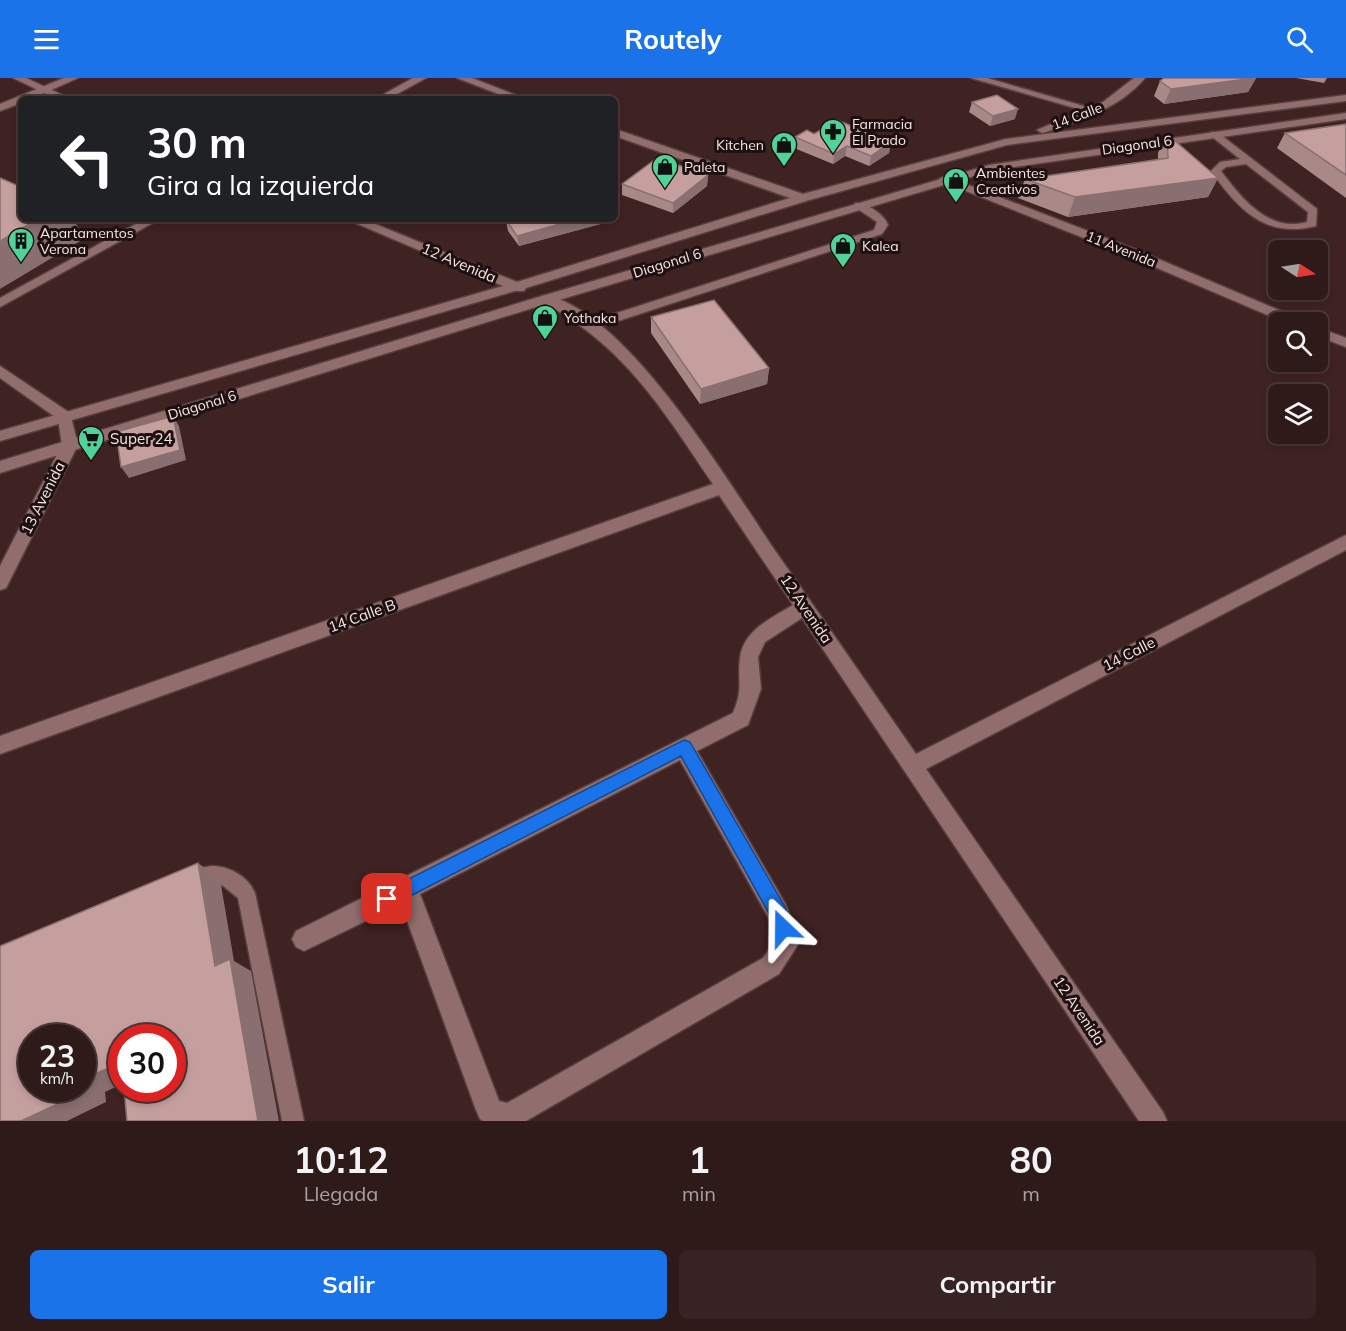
<!DOCTYPE html>
<html lang="es">
<head>
<meta charset="utf-8">
<style>
  :root { --surface:#2f1a1a; --page:#372323; --text:#f1f3f6; --muted:#a7a1a2; --line:#4a3839; --accent:#1a73e8 }
  body { margin:0; font-family:Mulish,sans-serif; background:var(--page); color:var(--text); height:100vh; display:flex; flex-direction:column; font-size:22px; white-space:nowrap }
  * { box-sizing:border-box; margin:0 }
  p { font-size:20px; color:var(--muted) }
  .icon { flex:none; width:33px; height:33px; fill:none; stroke:currentColor; stroke-width:2; stroke-linecap:round; stroke-linejoin:round }
  .map { position:relative; height:1043px; overflow:hidden }
  .panel { display:flex; flex-direction:column; background:var(--surface); flex:1 }
  .panel>* { flex:none }
  .banner { position:absolute; left:18px; top:18px; width:600px; height:126px; border-radius:9px; box-shadow:0 3px 9px #0003,0 0 0 2px var(--line); background:#202124; color:#fff; overflow:hidden }
  .needle { width:39px; rotate:102deg }
  .controls { position:absolute; left:1268px; top:162px; display:grid; gap:12px }
  .controls a { display:grid; place-items:center; width:60px; height:60px; border-radius:9px; background:var(--surface); box-shadow:0 3px 9px #0003,0 0 0 2px var(--line); font-size:30px }
  .speed { position:absolute; left:18px; top:946px; display:flex; gap:12px; font-size:30px; font-weight:700; text-align:center }
  .speed>* { display:grid; place-content:center; width:78px; height:78px; border-radius:50%; background:var(--surface); box-shadow:0 3px 9px #0003,0 0 0 2px var(--line); line-height:1 }
  .speed small { font-size:15px; font-weight:400 }
  .speed .limit { border:9px solid #d22; background:#fff; color:#111 }
  .pin { position:absolute; display:grid; place-items:center; width:51px; height:51px; color:#fff; margin:-26px; border-radius:12px; box-shadow:0 3px 9px #0006 }
  .me { position:absolute; width:66px; margin:-33px; rotate:337deg; stroke-linejoin:round; filter:drop-shadow(0 0 4px #0008) }
  .turn { display:flex; align-items:center; gap:21px; height:126px; padding:0 30px; font-size:27px }
  .turn .icon { width:78px; height:78px; stroke-width:2.5 }
  .turn b { display:block; font-size:42px; line-height:51px }
  .eta { display:flex; justify-content:space-evenly; align-items:center; height:102px; text-align:center }
  .eta b { font-size:36px; font-weight:700; line-height:42px }
  .action { display:flex; gap:12px; margin-top:auto; padding:12px 30px }
  .action a { flex:1; height:69px; border-radius:9px; background:var(--accent); color:#fff; font-size:24px; font-weight:700; line-height:69px; text-align:center }
  .action a+a { background:var(--page); color:var(--text) }
  header { display:flex; justify-content:space-between; align-items:center; height:78px; padding:0 30px; background:var(--accent); color:#fff; font-size:27px; font-weight:700 }
  .map>svg:first-child { display:block }
</style>
</head>
<body>
<header><svg class="icon" aria-label="menu" viewBox="0 0 24 24"><path d="M4 6h16M4 12h16M4 18h16"/></svg>Routely<svg class="icon" aria-label="search" viewBox="0 0 24 24"><circle cx="10" cy="10" r="6"/><path d="M15 15l6 6"/></svg></header>
<div class="map">
<svg width="1346" height="1043" viewBox="0 0 1346 1043">
  <rect width="100%" height="100%" fill="#3f2222"/>
  <g fill="none" stroke-linecap="round" stroke-linejoin="round">
    <defs>
      <g id="lane">
        <path d="M1211,54H1217L1317,131L1316,148C1265,161 1238,131 1211,93L1220,84L1240,81L1211,58ZM1246,86L1308,134L1307,144C1269,155 1241,120 1221,93L1226,89Z"/>
        <path d="M855,125C866,124 885,137 888,147L882,156L597,250L593,251L587,247L589,244L874,152L877,144L855,129Z"/>
        <path d="M211,788C229,788 248,798 255,815L304,1043H282L238,820L222,807L194,809L187,807L185,800L187,793Z"/>
      </g>
      <g id="street">
        <polygon points="64,0 78,0 31,21 21,21 21,25 0,33 0,26"/>
        <polygon points="413,0 426,0 388,21 375,21"/>
        <polygon points="971,0 987,0 1101,33 1092,35"/>
        <polygon points="945,98 1137,172 1300,241 1302,244 1284,244 1129,178 941,103 939,101"/>
        <polygon points="145,141 160,141 0,229 0,220"/>
        <path d="M547,217C630,238 728,404 776,474C823,541 869,608 916,676L1346,457V472L926,691L1163,1034L1167,1043H1139L802,540L765,564L758,579L761,611L748,647L697,673L786,827L799,865L779,896L526,1043H483L480,1041L476,1032L401,826L304,873L296,869L292,861L296,853L733,635C744,609 737,604 740,580C743,552 772,540 793,527L719,417L0,676V658L713,406C662,331 625,268 542,224L540,221L542,218ZM680,682L768,839L775,863L763,880L507,1025L499,1023L420,816Z"/>
        <polygon points="1317,249 1346,260 1346,269 1317,258"/>
        <polygon points="0,288 70,335 78,367 6,510 0,512 0,488 62,367 58,341 0,300"/>
      </g>
      <g id="secondary">
        <polygon points="13,0 26,0 71,21 57,21"/>
        <polygon points="457,0 472,0 526,21 511,21"/>
        <path d="M1134,0H1145C1120,30 1081,42 1046,54L1042,55L1037,52L1103,24Z"/>
        <polygon points="1346,17 1346,23 1007,67 806,123 526,210 524,213 515,213 0,363 0,353 503,208 346,141 363,141 517,204 790,120 615,58 615,51 803,116 1006,61"/>
        <polygon points="1346,35 1346,41 994,92 552,224 0,395 0,383 542,218 989,87"/>
      </g>
    </defs>
    <use href="#lane" stroke="#583f3f" stroke-width="3"/>
    <use href="#street" stroke="#583f3f" stroke-width="3"/>
    <use href="#secondary" stroke="#583f3f" stroke-width="3"/>
    <use href="#lane" fill="#916e6d" fill-rule="evenodd"/>
    <use href="#street" fill="#916e6d" fill-rule="evenodd"/>
    <use href="#secondary" fill="#916e6d" fill-rule="evenodd"/>
  </g>
  <g fill="#a98988">
    <polygon points="1256,0 1248,14 1164,26 1154,18 1160,3"/>
    <polygon points="1296,0 1327,0 1324,5"/>
    <polygon points="972,24 1015,41 990,48 969,34"/>
    <polygon points="1346,46 1346,120 1277,70 1285,55"/>
    <polygon points="814,56 891,64 889,75 869,88 845,78 833,86 794,70 795,59"/>
    <polygon points="1167,56 1218,100 1208,119 1068,139 1018,120 1025,101 1158,82 1158,75"/>
    <polygon points="708,97 707,108 673,135 622,117 622,106"/>
    <polygon points="506,142 604,145 519,168 508,153"/>
    <polygon points="651,239 769,290 767,306 700,326 651,255"/>
  </g>
  <g fill="#896f6f">
    <polygon points="1256,0 1248,14 1164,26 1171,11"/>
    <polygon points="1018,31 1015,41 990,48 993,38"/>
    <polygon points="891,64 889,75 869,88 871,78"/>
    <polygon points="847,68 845,78 833,86 834,76"/>
    <polygon points="708,97 707,108 673,135 673,125"/>
    <polygon points="1218,100 1208,119 1068,139 1075,119"/>
    <polygon points="38,141 73,141 85,160 0,211 0,163"/>
    <polygon points="578,141 603,141 604,145 519,168 517,158"/>
    <polygon points="769,290 767,306 700,326 701,311"/>
    <polygon points="173,338 179,348 186,382 129,400 121,389"/>
    <polygon points="198,785 220,801 234,883 251,893 279,1043 258,1043 215,888"/>
    <polygon points="122,984 122,1006 105,1014 106,1024 67,1043 21,1043 74,1011 82,1011 82,1002"/>
  </g>
  <g fill="#c49f9e" stroke="#896f6f" stroke-width="1.5">
    <polygon points="1164,0 1254,0 1171,11 1160,3"/>
    <polygon points="997,17 1018,31 993,38 972,24"/>
    <polygon points="837,42 891,64 871,78 847,68 834,76 795,59 807,52 814,56"/>
    <polygon points="1346,46 1346,97 1285,55"/>
    <polygon points="1167,56 1218,100 1075,119 1025,101 1168,80"/>
    <polygon points="657,80 708,97 673,125 622,106"/>
    <polygon points="0,100 21,109 21,141 38,141 0,163"/>
    <polygon points="510,141 578,141 517,158 506,142"/>
    <polygon points="714,222 769,290 701,311 651,239"/>
    <polygon points="173,338 180,372 121,389 116,354"/>
    <polygon points="198,785 215,888 230,881 258,1043 127,1043 124,1011 172,1011 172,960 122,960 122,984 82,1002 82,960 32,960 32,1011 74,1011 75,1018 21,1043 0,1043 0,868"/>
  </g>
  <polygon fill="#1a73e8" stroke="#114b97" stroke-width="1.5" points="684,662 690,664 785,829 792,850 789,856 783,859 777,856 771,839 681,678 393,827 387,830 381,827 378,821 381,815"/>
  <defs>
    <symbol id="pharmacy-pin" viewBox="-11 -11 22 30"><path d="M0 17L-7.5 6A9.5 9.5 0 1 1 7.5 6Z" fill="#50d398" stroke="#1d1010"/><path d="M-2-6h4v4h4v4h-4v4h-4v-4h-4v-4h4Z" fill="#111"/></symbol>
    <symbol id="shop-pin" viewBox="-11 -11 22 30"><path d="M0 17L-7.5 6A9.5 9.5 0 1 1 7.5 6Z" fill="#50d398" stroke="#1d1010"/><path d="M-5-2.5h2.3a2.7 3.5 0 0 1 5.4 0H5L5.5 6h-11ZM-1.5-2.5h3a1.5 2.3 0 0 0-3 0Z" fill="#111"/></symbol>
    <symbol id="building-pin" viewBox="-11 -11 22 30"><path d="M0 17L-7.5 6A9.5 9.5 0 1 1 7.5 6Z" fill="#50d398" stroke="#1d1010"/><path d="M-4-6H4V6H1V3H-1V6H-4ZM-2.5-4.3h1.7v1.8h-1.7ZM.8-4.3h1.7v1.8H.8ZM-2.5-1h1.7V.8h-1.7ZM.8-1h1.7V.8H.8Z" fill="#111"/></symbol>
    <symbol id="supermarket-pin" viewBox="-11 -11 22 30"><path d="M0 17L-7.5 6A9.5 9.5 0 1 1 7.5 6Z" fill="#50d398" stroke="#1d1010"/><path d="M-6-5.5h2.5l.6 2H6L4.5 2H-2.5L-4.4-4H-6ZM-1.5 3.2a1.3 1.3 0 1 0 .1 0ZM3 3.2a1.3 1.3 0 1 0 .1 0Z" fill="#111"/></symbol>
  </defs>
  <g fill-rule="evenodd">
    <use href="#pharmacy-pin" x="818" y="39" width="30" height="40"/>
    <use href="#shop-pin" x="769" y="52" width="30" height="40"/>
    <use href="#shop-pin" x="650" y="74" width="30" height="40"/>
    <use href="#shop-pin" x="941" y="88" width="30" height="40"/>
    <use href="#building-pin" x="6" y="148" width="30" height="40"/>
    <use href="#shop-pin" x="828" y="153" width="30" height="40"/>
    <use href="#shop-pin" x="530" y="225" width="30" height="40"/>
    <use href="#supermarket-pin" x="76" y="346" width="30" height="40"/>
  </g>
  <g text-anchor="middle" stroke-width="6" stroke-linejoin="round" paint-order="stroke">
    <g font-size="14" fill="#f9e5e4" stroke="#1d1010">
      <text transform="translate(1077 38) rotate(-21)" y="5">14 Calle</text>
      <text transform="translate(1137 67) rotate(-8)" y="5">Diagonal 6</text>
      <text transform="translate(1121 171) rotate(22)" y="5">11 Avenida</text>
      <text transform="translate(667 185) rotate(-17)" y="5">Diagonal 6</text>
      <text transform="translate(202 327) rotate(-17)" y="5">Diagonal 6</text>
    </g>
    <g font-size="14" fill="#f9e5e4" stroke="#1d1010" text-anchor="start">
      <text x="852" y="51">Farmacia<tspan x="852" dy="16">El Prado</tspan></text>
      <text x="764" y="72" text-anchor="end">Kitchen</text>
      <text x="684" y="94">Paleta</text>
      <text x="976" y="100">Ambientes<tspan x="976" dy="16">Creativos</tspan></text>
      <text x="40" y="160">Apartamentos<tspan x="40" dy="16">Verona</tspan></text>
      <text x="862" y="173">Kalea</text>
      <text x="564" y="245">Yothaka</text>
    </g>
    <g font-size="15" fill="#f9e5e4" stroke="#1d1010">
      <text transform="translate(459 185) rotate(23)" y="5">12 Avenida</text>
      <text transform="translate(43 420) rotate(-63)" y="5">13 Avenida</text>
      <text transform="translate(806 531) rotate(56)" y="5">12 Avenida</text>
      <text transform="translate(362 538) rotate(-20)" y="5">14 Calle B</text>
      <text transform="translate(1129 576) rotate(-27)" y="5">14 Calle</text>
      <text transform="translate(1079 933) rotate(56)" y="5">12 Avenida</text>
    </g>
    <g font-size="15" fill="#f9e5e4" stroke="#1d1010" text-anchor="start">
      <text x="110" y="366">Super 24</text>
    </g>
  </g>
</svg>
<div class="controls">
<a><svg class="needle" viewBox="-14 -14 28 28"><path d="M0-13l5 13h-10z" fill="#e53935"/><path d="M0 13l5-13h-10z" fill="#a7a1a2"/></svg></a>
<a><svg class="icon" aria-label="search" viewBox="0 0 24 24"><circle cx="10" cy="10" r="6"/><path d="M15 15l6 6"/></svg></a>
<a><svg class="icon" aria-label="layers" viewBox="0 0 24 24"><path d="M12 4l9 5-9 5-9-5zM3 14l9 5 9-5"/></svg></a>
</div>
<div class="speed"><div>23<small>km/h</small></div><div class="limit">30</div></div>
<div class="pin" style="left:387px;top:821px;background:#d93025"><svg class="icon" aria-label="arrive" viewBox="0 0 24 24"><path d="M6 21V4h12l-3 4 3 4H6"/></svg></div>
<svg class="me" style="left:783px;top:850px" viewBox="-20 -20 40 40"><path d="M0-17L14 15 0 8-14 15z" fill="#1a73e8" stroke="#fff" stroke-width="4"/></svg>
<div class="banner">
<div class="turn"><svg class="icon" aria-label="left" viewBox="0 0 24 24"><path d="M17 20v-9H6M10 6l-5 5 5 5"/></svg><div><b>30 m</b>Gira a la izquierda</div></div>
</div>
</div>
<section class="panel">
<div class="eta">
<div><b>10:12</b><p>Llegada</p></div>
<div><b>1</b><p>min</p></div>
<div><b>80</b><p>m</p></div>
</div>
<div class="action"><a>Salir</a><a>Compartir</a></div>
</section>
</body>
</html>
